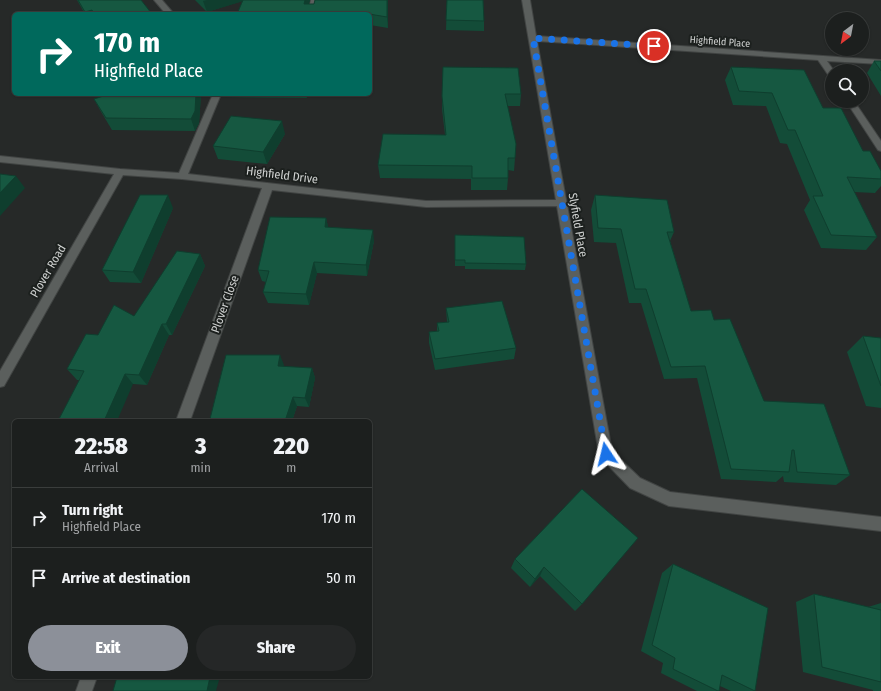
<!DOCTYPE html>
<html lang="en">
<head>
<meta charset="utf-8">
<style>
  :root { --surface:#1c1f1e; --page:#252727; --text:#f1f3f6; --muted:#a0a2a4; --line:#3a3d3c; --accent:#8c9099 }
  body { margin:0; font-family:"Fira Sans Condensed",sans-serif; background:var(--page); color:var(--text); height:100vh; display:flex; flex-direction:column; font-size:15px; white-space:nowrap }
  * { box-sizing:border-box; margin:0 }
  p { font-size:13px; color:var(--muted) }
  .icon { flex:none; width:22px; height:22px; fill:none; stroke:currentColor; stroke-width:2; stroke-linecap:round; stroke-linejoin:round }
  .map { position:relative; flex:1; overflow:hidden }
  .sheet { position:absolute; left:12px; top:419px; width:360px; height:260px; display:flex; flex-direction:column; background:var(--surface); border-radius:6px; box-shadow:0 1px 3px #0004,0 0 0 1px var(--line) }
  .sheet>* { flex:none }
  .banner { position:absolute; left:12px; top:12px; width:360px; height:84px; border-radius:6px; box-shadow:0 1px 3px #0004,0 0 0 1px var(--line); background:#00695c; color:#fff; overflow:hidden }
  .needle { width:26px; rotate:212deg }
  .controls { position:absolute; left:825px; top:12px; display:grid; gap:8px }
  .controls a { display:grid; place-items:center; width:44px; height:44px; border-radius:50%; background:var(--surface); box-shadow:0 1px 3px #0004,0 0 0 1px var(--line); font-size:20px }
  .pin { position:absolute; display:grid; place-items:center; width:34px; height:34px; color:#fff; margin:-17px; border:2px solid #fff; border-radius:50%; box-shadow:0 1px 4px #0007 }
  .me { position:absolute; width:44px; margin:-22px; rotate:350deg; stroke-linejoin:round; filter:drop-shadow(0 0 3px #0008) }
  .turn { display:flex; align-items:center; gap:14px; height:84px; padding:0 16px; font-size:18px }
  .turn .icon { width:52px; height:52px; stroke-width:2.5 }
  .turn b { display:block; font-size:28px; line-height:34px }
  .eta { display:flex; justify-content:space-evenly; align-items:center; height:68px; text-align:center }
  .eta b { font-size:24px; font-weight:800; line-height:28px }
  .action { display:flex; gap:8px; margin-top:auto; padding:8px 16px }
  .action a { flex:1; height:46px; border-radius:24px; background:var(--accent); color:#fff; font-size:16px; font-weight:800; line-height:46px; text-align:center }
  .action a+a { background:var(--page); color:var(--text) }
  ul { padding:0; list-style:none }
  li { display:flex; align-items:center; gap:12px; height:60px; padding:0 16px; border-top:1px solid var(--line) }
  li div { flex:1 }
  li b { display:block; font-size:15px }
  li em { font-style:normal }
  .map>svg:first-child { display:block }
</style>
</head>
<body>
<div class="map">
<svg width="881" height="691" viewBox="0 0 881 691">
  <rect width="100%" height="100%" fill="#262928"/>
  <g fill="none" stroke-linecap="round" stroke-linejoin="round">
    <defs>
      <g id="minor">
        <polygon points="154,0 162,0 174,14 166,14"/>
        <polygon points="311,0 319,0 315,14 307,14"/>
        <polygon points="522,0 530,0 536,36 881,60 881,64 827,61 834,71 832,71 832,76 829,76 818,60 537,41 612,451 640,478 670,492 881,517 881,531 669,506 630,488 601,458 599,454 557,206 426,207 272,190 190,421 176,421 262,188 182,179 123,175 4,386 0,387 0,371 114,174 0,162 0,156 120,169 179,173 213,94 221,94 188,174 426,201 556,200"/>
        <polygon points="846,101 854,101 881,141 881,151 878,150"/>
        <polygon points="81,677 97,677 92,691 76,691"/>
      </g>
    </defs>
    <use href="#minor" stroke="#414443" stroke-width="2"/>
    <use href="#minor" fill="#5b5f5d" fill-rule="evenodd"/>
  </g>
  <g fill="#134c38">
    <polygon points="77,0 141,0 152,14 85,14"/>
    <polygon points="195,0 310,0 309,4 314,4 315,0 388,0 388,28 370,25 370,14 242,1 207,12"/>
    <polygon points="447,0 484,21 484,31 446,30"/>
    <polygon points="874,61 881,61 881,96 867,73"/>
    <polygon points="443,67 521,94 520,106 507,106 515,158 514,171 508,170 508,178 507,190 471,190 471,179 380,178 378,165 445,135 442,109"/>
    <polygon points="731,67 823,108 881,171 881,186 875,193 854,192 877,237 866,250 821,248 804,210 810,200 787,144 780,143 766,106 733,105 725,80"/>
    <polygon points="110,94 201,94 199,123 195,131 112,130 100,110 94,99"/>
    <polygon points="220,94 308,94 307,98 221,97"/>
    <polygon points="285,134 267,164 218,159 213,146"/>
    <polygon points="595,195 674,232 670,241 691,311 714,320 764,401 850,475 836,485 784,482 783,476 776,482 721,479 697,378 664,379 641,303 629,303 616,243 594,242 591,210"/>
    <polygon points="173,208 141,283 110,282 102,270"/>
    <polygon points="326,218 328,227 374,241 367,276 317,273 309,305 268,303 263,292 266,282 262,281 258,270"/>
    <polygon points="455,235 526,264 525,270 465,269 465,266 455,266"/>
    <polygon points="200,254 205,266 172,335 169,335 147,385 77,380 67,369 134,316"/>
    <polygon points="446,308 516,348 514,359 435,370 429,343 429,332 437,331 437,323 447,322"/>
    <polygon points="863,336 881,338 881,408 866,406 847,352"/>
    <polygon points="284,365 283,367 312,368 315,378 309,407 297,406 292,421 212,421 210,419"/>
    <polygon points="582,489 582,604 575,611 540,576 530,587 511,568 515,559"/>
    <polygon points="673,564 755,691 731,691 720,686 719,691 697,691 661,673 663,663 641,651 662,573"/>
    <polygon points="814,594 868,607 881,603 881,691 873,691 873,690 803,672 796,602"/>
  </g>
  <g fill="#0f3e2e">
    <polygon points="207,0 247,0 207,12 203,1"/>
    <polygon points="305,0 310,0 306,14 304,4"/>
    <polygon points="387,0 388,0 388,28 387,17"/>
    <polygon points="92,10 94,14 86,14 85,12"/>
    <polygon points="196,94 201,94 199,123 195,131 191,119"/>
    <polygon points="306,94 308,94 307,98"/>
    <polygon points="282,121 285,134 267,164 263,152"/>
    <polygon points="16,176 25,188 0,216 0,193"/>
    <polygon points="168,195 173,208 141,283 133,272"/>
    <polygon points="326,218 329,230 325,227"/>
    <polygon points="373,230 374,241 367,276 366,265"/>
    <polygon points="200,254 205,266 172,335 166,324"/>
    <polygon points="314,262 317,273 309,305 306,294"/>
    <polygon points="162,324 169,335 147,385 139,375"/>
    <polygon points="280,355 284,365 282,376 278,366"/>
    <polygon points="312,368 315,378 309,407 305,398"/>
    <polygon points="125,374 133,384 117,421 104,421"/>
    <polygon points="293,397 297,406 292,421 285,421"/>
    <polygon points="544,567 540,576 530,587 535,579"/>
    <polygon points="210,677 219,680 216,691 207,691"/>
  </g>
  <g fill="#165841" stroke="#0f3e2e">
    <polygon points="78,0 141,0 152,14 94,14 92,10 85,12"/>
    <polygon points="243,0 305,0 304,4 314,4 315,0 387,0 387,17 369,14 237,14"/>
    <polygon points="447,0 483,0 484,21 446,20"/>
    <polygon points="874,61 881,61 881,71"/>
    <polygon points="443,67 518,68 521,94 505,94 516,144 515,158 508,158 508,178 472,178 472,166 378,165 383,134 446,135 442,96"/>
    <polygon points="731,67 804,70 823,108 841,108 863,151 870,151 881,171 881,179 847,177 877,237 831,235 813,196 823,196 795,130 788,130 772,93 739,91"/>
    <polygon points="110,94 196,94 195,111 191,119 106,118 94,99"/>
    <polygon points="231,116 282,121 263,152 213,146"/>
    <polygon points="0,174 16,176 0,193"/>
    <polygon points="140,195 168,195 133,272 102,270"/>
    <polygon points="595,195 667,200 674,232 667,232 691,311 711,310 714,320 730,319 764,401 824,404 850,475 797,472 794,450 792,450 789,472 731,469 705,366 671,367 646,289 635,289 621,229 598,228"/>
    <polygon points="270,217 326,218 325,227 373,230 366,265 314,262 306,294 263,292 269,271 258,270"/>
    <polygon points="455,235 524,237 526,264 465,263 465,260 455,260"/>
    <polygon points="177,251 200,254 166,324 162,324 139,375 125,374 104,421 58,421 84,371 67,369 86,334 98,335 114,305 134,316"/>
    <polygon points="502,301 516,348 435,359 429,332 439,331 437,323 449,322 446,308"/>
    <polygon points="863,336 881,338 881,386"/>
    <polygon points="226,355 280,355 278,366 312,368 305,398 293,397 285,421 226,421 210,419"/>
    <polygon points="582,489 638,538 582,604 544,567 535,579 515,559"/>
    <polygon points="673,564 768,608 755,691 722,675 719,691 718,691 673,669 675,658 652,645"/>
    <polygon points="814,594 881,610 881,682 822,667"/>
    <polygon points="117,677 210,677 207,691 113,691"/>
  </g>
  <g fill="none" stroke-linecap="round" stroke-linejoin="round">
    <polyline stroke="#1a73e8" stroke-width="7" stroke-dasharray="0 12.6" points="606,454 533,38 654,46"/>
  </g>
  <g text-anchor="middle" stroke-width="4" stroke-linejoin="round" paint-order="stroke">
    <g font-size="10" fill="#d0d2d1" stroke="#1c201e">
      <text transform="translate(720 41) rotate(4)" y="4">Highfield Place</text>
    </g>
    <g font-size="12" fill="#d0d2d1" stroke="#1c201e">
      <text transform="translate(282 175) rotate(7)" y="4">Highfield Drive</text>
      <text transform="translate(578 225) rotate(80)" y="4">Slyfield Place</text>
      <text transform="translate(48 271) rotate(-60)" y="4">Plover Road</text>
      <text transform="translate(225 304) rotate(-70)" y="4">Plover Close</text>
    </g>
  </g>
</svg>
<div class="controls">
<a><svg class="needle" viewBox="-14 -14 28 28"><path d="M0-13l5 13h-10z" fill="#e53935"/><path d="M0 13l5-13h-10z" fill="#a0a2a4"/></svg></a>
<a><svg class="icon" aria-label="search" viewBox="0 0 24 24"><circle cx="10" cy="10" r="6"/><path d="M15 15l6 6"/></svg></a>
</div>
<div class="pin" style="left:654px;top:46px;background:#d93025"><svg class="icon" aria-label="arrive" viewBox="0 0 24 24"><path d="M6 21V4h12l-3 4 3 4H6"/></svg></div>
<svg class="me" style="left:606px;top:454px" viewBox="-20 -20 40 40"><path d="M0-17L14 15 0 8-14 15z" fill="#1a73e8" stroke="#fff" stroke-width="4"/></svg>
<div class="banner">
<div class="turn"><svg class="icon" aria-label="right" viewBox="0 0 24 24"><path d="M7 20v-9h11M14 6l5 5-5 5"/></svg><div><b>170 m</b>Highfield Place</div></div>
</div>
<section class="sheet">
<div class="eta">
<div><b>22:58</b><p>Arrival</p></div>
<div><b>3</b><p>min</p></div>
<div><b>220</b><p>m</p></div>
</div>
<ul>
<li><svg class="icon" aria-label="right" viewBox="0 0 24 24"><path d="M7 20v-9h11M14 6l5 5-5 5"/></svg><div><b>Turn right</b><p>Highfield Place</p></div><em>170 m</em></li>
<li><svg class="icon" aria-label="arrive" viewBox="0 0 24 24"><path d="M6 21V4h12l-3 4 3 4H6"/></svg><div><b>Arrive at destination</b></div><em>50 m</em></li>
</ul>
<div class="action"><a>Exit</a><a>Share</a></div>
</section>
</div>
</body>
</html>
